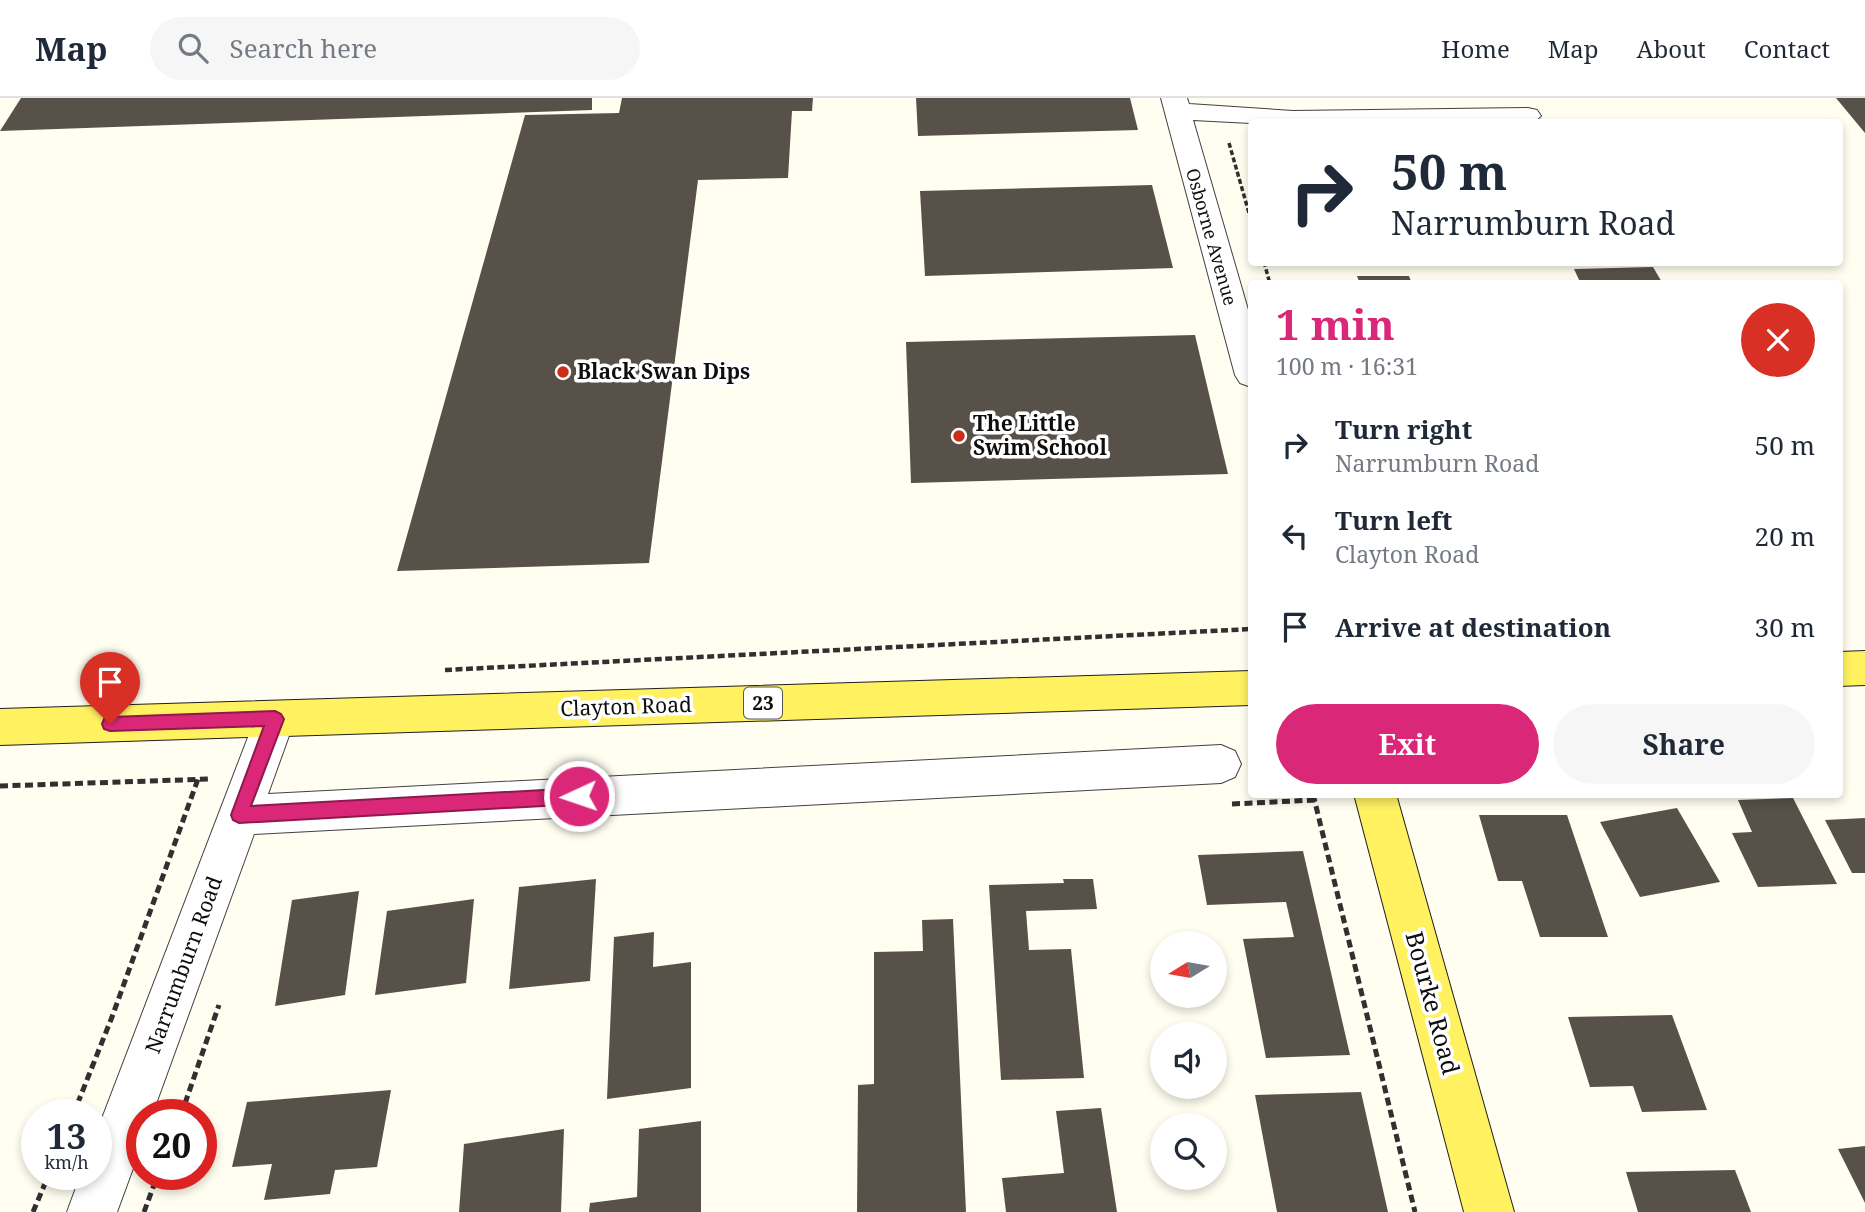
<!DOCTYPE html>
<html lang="en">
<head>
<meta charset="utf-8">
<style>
  :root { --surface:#fff; --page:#f6f6f7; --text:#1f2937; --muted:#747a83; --line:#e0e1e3; --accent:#db2777 }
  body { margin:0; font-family:"Noto Serif",serif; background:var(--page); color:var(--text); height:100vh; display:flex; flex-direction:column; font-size:26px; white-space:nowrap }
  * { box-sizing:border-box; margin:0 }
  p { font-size:23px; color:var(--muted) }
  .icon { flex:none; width:38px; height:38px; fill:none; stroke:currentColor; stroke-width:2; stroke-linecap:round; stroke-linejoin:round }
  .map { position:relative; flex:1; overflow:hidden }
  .side { position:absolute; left:1248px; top:182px; width:595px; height:518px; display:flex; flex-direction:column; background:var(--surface); border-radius:7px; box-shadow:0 4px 10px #0003 }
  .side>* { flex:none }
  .guide { position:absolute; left:1248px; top:21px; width:595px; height:147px; border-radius:7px; box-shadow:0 4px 10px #0003; background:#fff; color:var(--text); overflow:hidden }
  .needle { width:46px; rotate:259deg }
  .fabs { position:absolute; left:1150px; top:833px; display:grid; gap:14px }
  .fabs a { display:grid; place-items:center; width:77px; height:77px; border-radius:50%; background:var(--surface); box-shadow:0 4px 10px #0003; font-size:35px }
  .speed { position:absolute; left:21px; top:1001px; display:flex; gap:14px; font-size:35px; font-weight:700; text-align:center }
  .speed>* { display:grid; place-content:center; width:91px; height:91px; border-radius:50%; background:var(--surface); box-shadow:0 4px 10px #0003; line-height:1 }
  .speed small { font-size:18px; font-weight:400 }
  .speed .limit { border:10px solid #d22; background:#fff; color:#111 }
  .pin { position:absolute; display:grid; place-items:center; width:60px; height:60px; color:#fff; margin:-72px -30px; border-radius:50% 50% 50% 0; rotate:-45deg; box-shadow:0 0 7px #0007 }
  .pin .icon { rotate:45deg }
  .me { position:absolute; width:77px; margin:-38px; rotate:267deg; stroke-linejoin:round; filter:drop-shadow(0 0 5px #0008) }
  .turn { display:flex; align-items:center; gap:24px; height:147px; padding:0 28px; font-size:32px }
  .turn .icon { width:91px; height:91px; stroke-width:2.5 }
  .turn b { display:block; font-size:49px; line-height:60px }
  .round { display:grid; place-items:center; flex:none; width:74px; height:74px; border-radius:37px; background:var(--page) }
  .overview { display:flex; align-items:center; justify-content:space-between; height:119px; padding:0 28px }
  h1 { font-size:42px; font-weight:700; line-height:52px; color:var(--accent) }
  .primary-button { display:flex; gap:14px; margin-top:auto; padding:14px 28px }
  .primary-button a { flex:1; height:80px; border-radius:42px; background:var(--accent); color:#fff; font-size:28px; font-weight:700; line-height:80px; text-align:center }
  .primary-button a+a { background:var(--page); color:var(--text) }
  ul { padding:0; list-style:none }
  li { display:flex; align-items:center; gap:21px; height:91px; padding:0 28px }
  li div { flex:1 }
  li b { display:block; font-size:26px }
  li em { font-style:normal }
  header { display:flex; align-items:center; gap:42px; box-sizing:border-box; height:98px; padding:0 35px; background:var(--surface); border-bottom:2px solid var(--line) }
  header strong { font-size:33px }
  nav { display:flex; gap:38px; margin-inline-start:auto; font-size:24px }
  .search { width:490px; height:63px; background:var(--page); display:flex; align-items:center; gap:18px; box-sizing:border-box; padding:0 24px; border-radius:38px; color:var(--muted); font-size:26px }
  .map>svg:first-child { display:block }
</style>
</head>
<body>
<header>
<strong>Map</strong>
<div class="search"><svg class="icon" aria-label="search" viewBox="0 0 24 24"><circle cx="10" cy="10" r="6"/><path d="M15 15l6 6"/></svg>Search here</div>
<nav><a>Home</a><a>Map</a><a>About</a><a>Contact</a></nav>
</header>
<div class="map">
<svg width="1865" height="1114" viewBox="0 0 1865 1114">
  <rect width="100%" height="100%" fill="#fffef0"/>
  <g fill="#58514a">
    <polygon points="21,0 592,0 592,12 0,33"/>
    <polygon points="622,0 813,0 812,13 792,13 788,80 698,82 649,465 397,473 525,17 619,15"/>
    <polygon points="916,0 1130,0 1138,32 918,38"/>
    <polygon points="1836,0 1865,0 1865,35"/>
    <polygon points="1152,87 1173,170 925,178 920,93"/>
    <polygon points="1653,169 1663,186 1581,186 1574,171"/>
    <polygon points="1357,178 1409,178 1412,186 1360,186"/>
    <polygon points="1195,237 1228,376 911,385 906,244"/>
    <polygon points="1793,700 1837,786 1758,789 1732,735 1752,734 1738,702"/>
    <polygon points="1677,710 1720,784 1640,799 1600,724"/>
    <polygon points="1479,717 1567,717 1608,839 1540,839 1522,783 1498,783"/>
    <polygon points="1865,720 1865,775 1852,775 1825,722"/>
    <polygon points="1303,753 1350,957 1266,960 1243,841 1294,839 1286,804 1207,807 1198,757"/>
    <polygon points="596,781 590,883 509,891 519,789"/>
    <polygon points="1063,781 1093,781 1097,811 1026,813 1029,852 1071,851 1084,980 1001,982 989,787 1064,785"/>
    <polygon points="359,793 345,897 275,908 292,802"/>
    <polygon points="474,801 466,885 375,897 387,813"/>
    <polygon points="953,821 966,1114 857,1114 858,987 874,986 874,854 923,853 922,822"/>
    <polygon points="654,834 653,869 691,864 691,990 607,1001 614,839"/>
    <polygon points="1672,917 1707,1012 1642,1014 1633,988 1590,989 1568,919"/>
    <polygon points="391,992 377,1069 335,1072 330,1096 264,1102 272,1066 232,1069 247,1004"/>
    <polygon points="1361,994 1388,1114 1277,1114 1255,997"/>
    <polygon points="1101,1010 1117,1114 1006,1114 1002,1080 1064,1075 1056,1013"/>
    <polygon points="701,1023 701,1114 589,1114 590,1105 637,1099 639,1031"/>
    <polygon points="564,1031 561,1114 459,1114 464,1046"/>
    <polygon points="1865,1048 1865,1105 1838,1051"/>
    <polygon points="1735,1072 1751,1114 1638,1114 1626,1074"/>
  </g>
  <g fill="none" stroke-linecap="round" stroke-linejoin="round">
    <defs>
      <g id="minor">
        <polygon points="1161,0 1187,0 1189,6 1293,13 1528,10 1537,12 1541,18 1534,24 1251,25 1193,22 1251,222 1251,289 1240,285 1235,277"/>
        <polygon points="275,603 289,608 295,621 268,696 1221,647 1235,653 1241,666 1235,679 1221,685 254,736 152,1017 142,1017 142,1046 117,1114 67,1114 81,1076 96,1076 96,1036 255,621 261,608"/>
      </g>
      <g id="major">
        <polygon points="1865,553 1865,587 1839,588 1839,554"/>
        <polygon points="1251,573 1251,607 0,647 0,611"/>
        <polygon points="1354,696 1396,696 1514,1114 1464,1114"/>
      </g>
    </defs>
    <use href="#minor" stroke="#414141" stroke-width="2"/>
    <use href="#major" stroke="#1f1f1f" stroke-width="2"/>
    <g stroke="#303030" stroke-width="3.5" stroke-dasharray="5 2.5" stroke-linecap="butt">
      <polyline points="1229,45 1251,122"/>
      <polyline points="1264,164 1270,186"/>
    </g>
    <polyline stroke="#303030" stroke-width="4.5" stroke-dasharray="7 3.5" stroke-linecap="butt" points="445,572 1251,531"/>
    <g stroke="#303030" stroke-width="5" stroke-dasharray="8 4.5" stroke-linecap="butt">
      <polyline points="0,688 210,681"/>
      <polyline points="1313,696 1415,1114"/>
      <polyline points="1232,706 1315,702"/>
      <polyline points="73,1017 112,919 198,681"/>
      <polyline points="181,1017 219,907"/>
      <polyline points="33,1114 49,1076"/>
      <polyline points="144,1114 158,1076"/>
    </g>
    <use href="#minor" fill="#fff" fill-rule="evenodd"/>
    <use href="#major" fill="#fff160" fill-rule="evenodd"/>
  </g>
  <polygon fill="#db2777" stroke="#8e194d" stroke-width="2" points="275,613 281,616 284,621 251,708 579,690 585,692 588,698 585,704 579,706 239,725 233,722 231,717 264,628 110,633 104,631 102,626 104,621 110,619"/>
  <g fill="#ca2e1b" stroke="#fff" stroke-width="2.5">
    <circle cx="563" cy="274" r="7"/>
    <circle cx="959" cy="338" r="7"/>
  </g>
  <g text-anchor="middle" stroke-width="7" stroke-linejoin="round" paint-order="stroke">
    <g font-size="18" fill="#0e0e0e" stroke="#fff">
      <text transform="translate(1211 139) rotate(74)" y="6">Osborne Avenue</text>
    </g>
    <rect fill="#fff" stroke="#565656" stroke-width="2" x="744" y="589.5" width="38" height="31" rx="5"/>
    <g font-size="19" font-weight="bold" fill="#0e0e0e">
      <text x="763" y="612">23</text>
    </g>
    <g font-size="21" font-weight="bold" fill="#0e0e0e" stroke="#fff" text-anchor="start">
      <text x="577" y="281">Black Swan Dips</text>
      <text x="973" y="333">The Little<tspan x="973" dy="24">Swim School</tspan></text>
    </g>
    <g font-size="21" fill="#0e0e0e" stroke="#fff">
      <text transform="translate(626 609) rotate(-2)" y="7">Clayton Road</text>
      <text transform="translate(184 867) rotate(-70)" y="7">Narrumburn Road</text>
    </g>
    <g font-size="24" fill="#0e0e0e" stroke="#fff">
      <text transform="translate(1432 905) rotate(75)" y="8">Bourke Road</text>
    </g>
  </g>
</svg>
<div class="fabs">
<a><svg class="needle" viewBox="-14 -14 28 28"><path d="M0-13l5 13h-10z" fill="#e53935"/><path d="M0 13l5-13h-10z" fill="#747a83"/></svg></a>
<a><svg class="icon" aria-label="sound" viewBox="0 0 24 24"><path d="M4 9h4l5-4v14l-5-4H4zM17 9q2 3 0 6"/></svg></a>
<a><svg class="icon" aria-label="search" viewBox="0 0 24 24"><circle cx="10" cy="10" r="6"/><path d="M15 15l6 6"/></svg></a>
</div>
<div class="speed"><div>13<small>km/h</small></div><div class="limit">20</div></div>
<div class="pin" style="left:110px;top:626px;background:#d93025"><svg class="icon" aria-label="arrive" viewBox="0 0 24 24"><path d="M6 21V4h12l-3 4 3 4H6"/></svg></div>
<svg class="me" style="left:579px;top:698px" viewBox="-20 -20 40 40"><circle r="17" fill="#db2777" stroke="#fff" stroke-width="3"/><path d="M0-11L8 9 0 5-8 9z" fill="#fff"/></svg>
<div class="guide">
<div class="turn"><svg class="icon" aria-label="right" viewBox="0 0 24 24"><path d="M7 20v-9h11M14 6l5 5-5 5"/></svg><div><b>50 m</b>Narrumburn Road</div></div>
</div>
<section class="side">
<div class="overview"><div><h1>1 min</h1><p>100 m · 16:31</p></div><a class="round" style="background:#d93025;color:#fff"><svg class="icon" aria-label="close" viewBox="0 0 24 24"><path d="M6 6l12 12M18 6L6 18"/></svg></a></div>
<ul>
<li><svg class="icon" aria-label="right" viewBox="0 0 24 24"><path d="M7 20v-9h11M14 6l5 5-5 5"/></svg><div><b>Turn right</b><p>Narrumburn Road</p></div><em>50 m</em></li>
<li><svg class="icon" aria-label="left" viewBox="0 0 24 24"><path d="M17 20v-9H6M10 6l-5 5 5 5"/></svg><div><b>Turn left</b><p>Clayton Road</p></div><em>20 m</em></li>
<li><svg class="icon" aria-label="arrive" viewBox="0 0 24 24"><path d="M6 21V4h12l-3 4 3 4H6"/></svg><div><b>Arrive at destination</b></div><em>30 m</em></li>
</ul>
<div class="primary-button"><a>Exit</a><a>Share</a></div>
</section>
</div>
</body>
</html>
